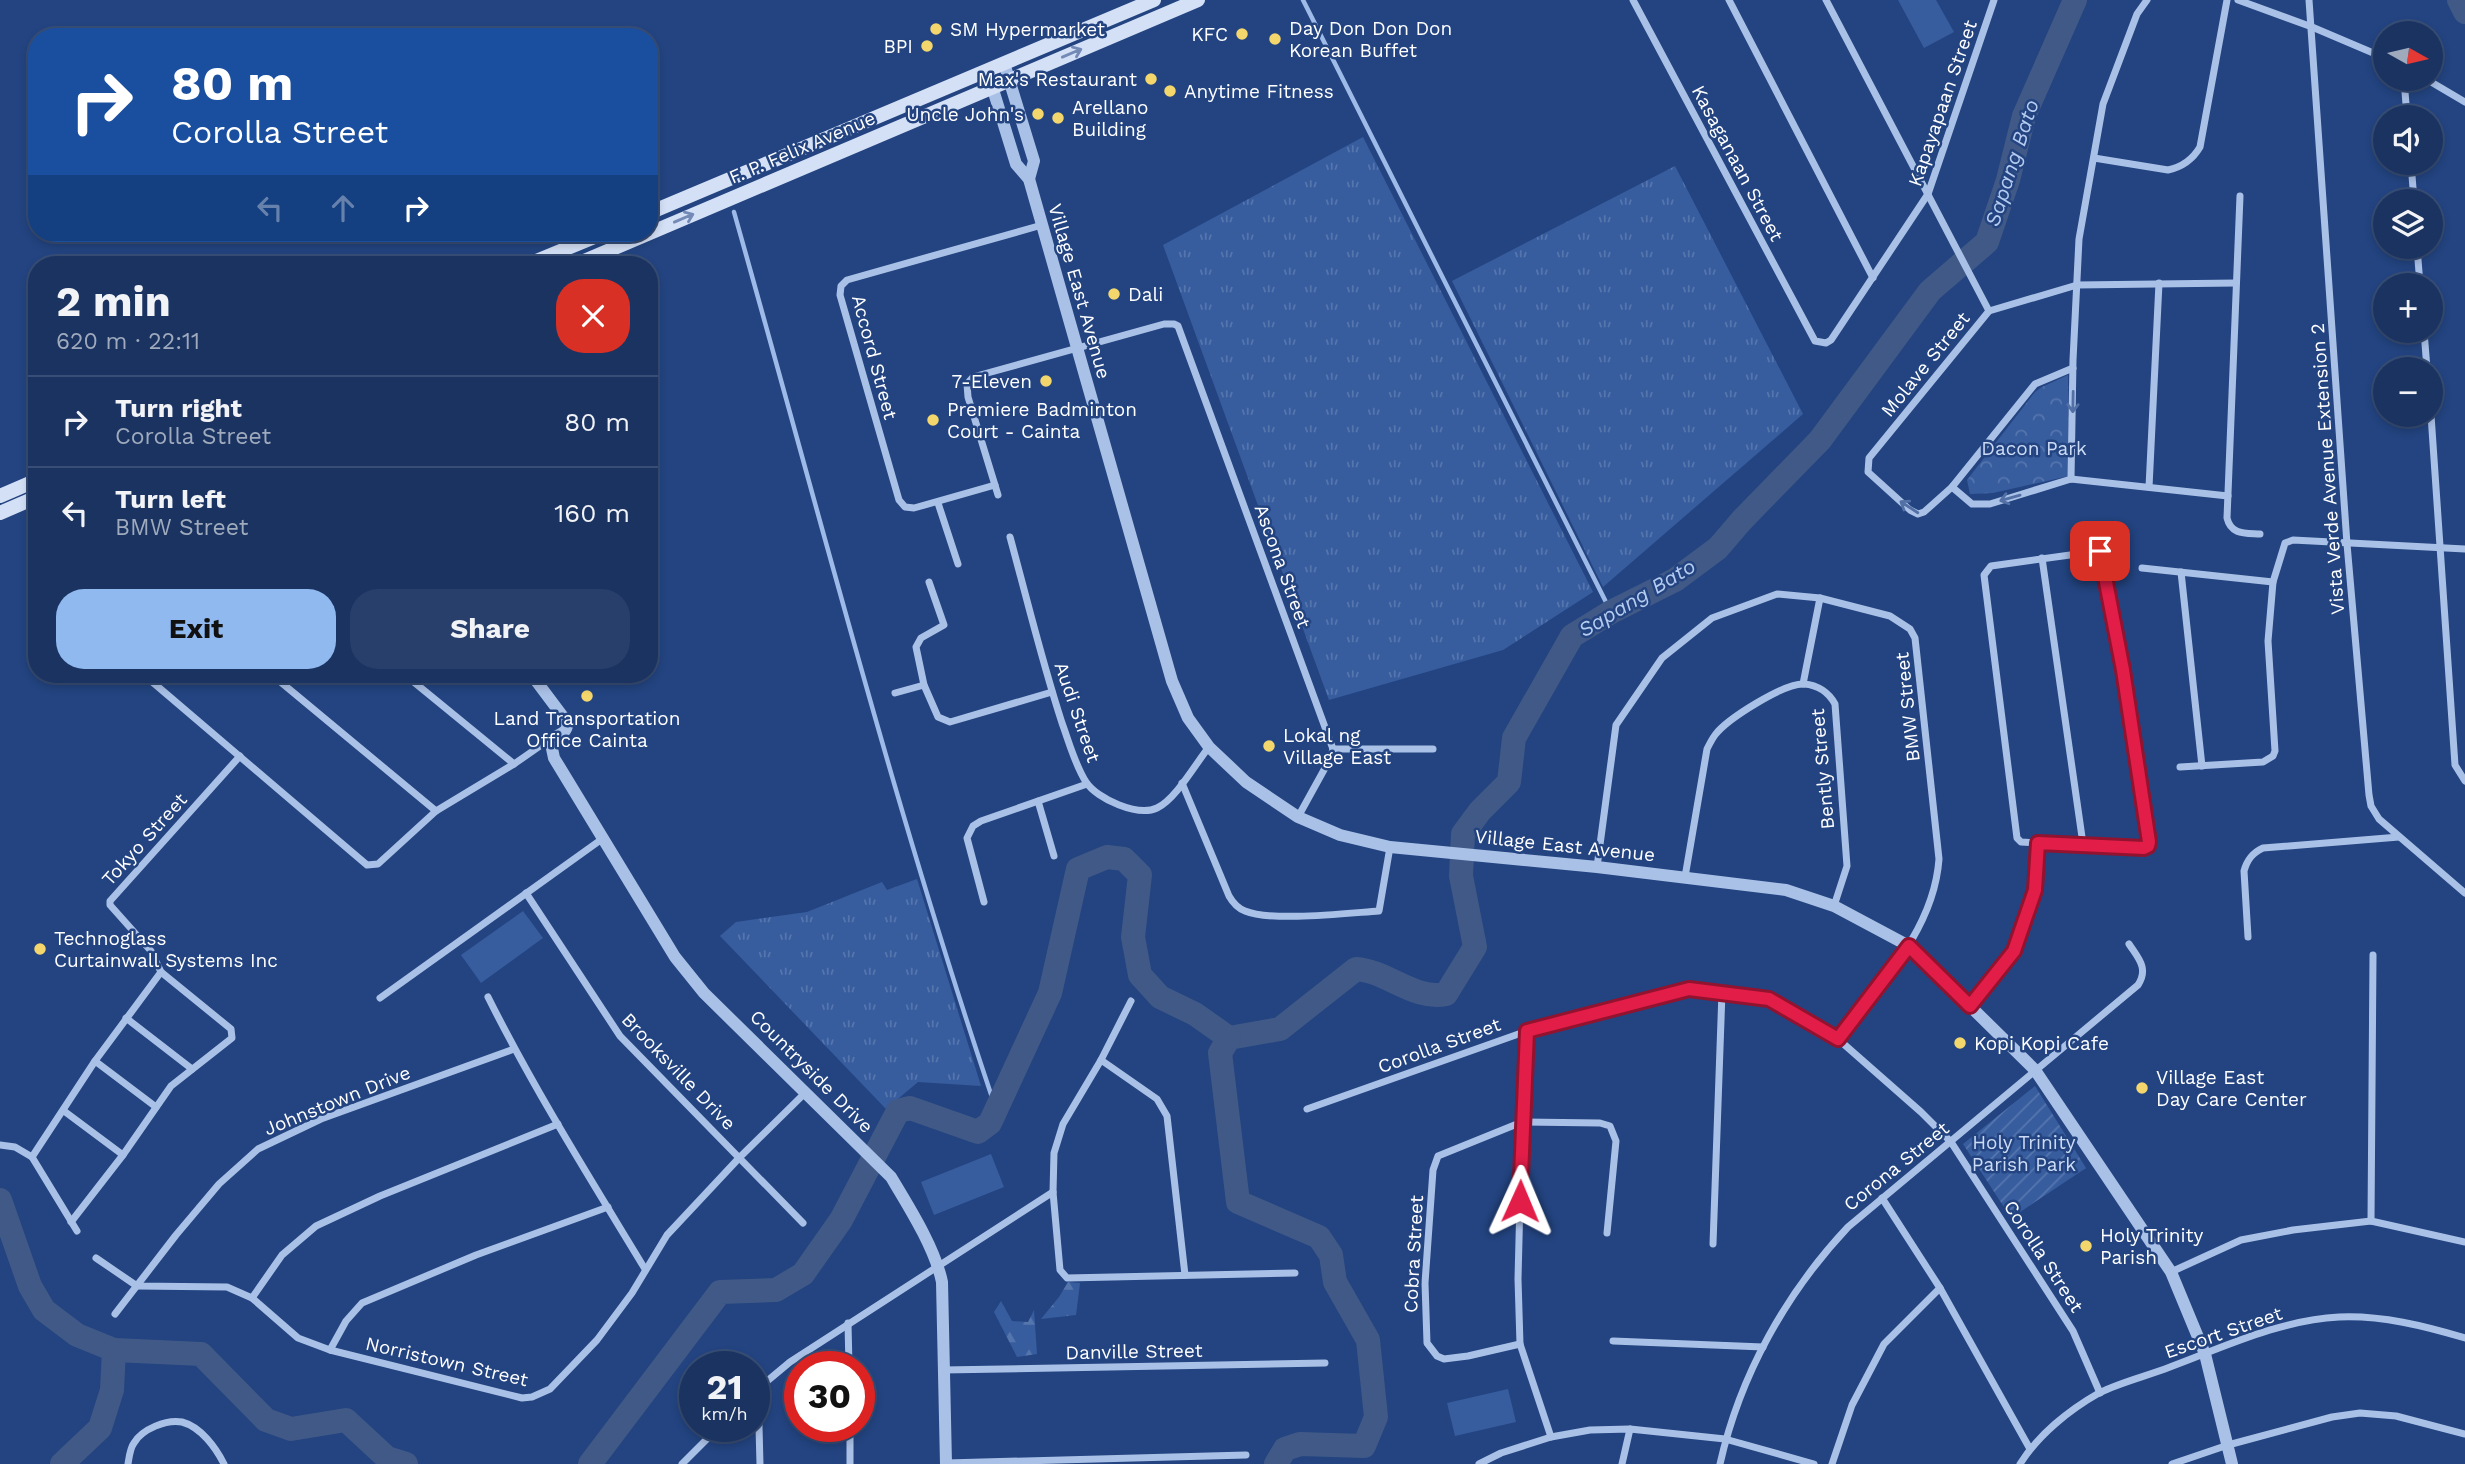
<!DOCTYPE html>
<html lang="en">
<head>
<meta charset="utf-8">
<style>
  :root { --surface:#1a3361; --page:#273f6a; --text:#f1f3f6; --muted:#9faabd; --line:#384e76; --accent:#90b9f0 }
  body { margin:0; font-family:"Work Sans",sans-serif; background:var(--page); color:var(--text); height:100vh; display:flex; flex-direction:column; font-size:26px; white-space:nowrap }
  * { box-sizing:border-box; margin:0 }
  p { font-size:23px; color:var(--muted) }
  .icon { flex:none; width:38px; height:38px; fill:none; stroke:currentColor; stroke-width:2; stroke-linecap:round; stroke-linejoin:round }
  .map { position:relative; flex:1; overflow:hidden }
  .details { position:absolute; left:28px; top:256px; width:630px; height:427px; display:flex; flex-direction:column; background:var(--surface); border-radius:28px; box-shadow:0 4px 10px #0003,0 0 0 2px var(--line) }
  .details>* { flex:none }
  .guide { position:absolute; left:28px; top:28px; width:630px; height:214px; border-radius:28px; box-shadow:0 4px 10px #0003,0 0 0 2px var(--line); background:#1a4fa0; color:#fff; overflow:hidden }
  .needle { width:46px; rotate:98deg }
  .buttons { position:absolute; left:2373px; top:21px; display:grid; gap:14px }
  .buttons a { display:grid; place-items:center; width:70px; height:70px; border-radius:50%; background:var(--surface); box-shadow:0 4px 10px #0003,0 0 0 2px var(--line); font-size:35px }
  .speed { position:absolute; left:679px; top:1351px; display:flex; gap:14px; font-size:35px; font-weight:700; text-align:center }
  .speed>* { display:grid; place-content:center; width:91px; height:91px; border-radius:50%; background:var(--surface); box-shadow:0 4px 10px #0003,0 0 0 2px var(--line); line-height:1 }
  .speed small { font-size:18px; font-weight:400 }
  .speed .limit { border:10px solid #d22; background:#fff; color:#111 }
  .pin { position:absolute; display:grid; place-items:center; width:60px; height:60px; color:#fff; margin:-30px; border-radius:14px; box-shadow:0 4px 10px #0006 }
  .me { position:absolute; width:77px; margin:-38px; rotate:1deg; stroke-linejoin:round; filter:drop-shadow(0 0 5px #0008) }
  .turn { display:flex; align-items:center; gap:24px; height:147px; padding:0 28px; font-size:32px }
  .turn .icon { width:91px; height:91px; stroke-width:2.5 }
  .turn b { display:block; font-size:49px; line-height:60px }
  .lanes { display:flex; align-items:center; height:66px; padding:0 28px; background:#0003; justify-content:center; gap:35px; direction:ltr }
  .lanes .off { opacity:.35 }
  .round { display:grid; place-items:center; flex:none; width:74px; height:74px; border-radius:28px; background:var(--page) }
  .head { display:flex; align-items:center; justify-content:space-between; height:119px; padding:0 28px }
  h1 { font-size:42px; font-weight:700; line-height:52px }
  .button { display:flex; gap:14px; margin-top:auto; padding:14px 28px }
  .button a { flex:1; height:80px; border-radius:28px; background:var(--accent); color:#111; font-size:28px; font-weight:700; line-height:80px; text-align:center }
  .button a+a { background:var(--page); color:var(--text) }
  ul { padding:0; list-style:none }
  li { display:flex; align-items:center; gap:21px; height:91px; padding:0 28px; border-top:2px solid var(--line) }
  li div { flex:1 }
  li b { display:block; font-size:26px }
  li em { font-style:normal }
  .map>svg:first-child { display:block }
</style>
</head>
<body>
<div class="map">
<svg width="2465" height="1464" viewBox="0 0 2465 1464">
  <defs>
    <pattern id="grass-tufts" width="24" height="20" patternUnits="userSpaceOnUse" patternTransform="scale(1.75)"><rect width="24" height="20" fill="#375d9f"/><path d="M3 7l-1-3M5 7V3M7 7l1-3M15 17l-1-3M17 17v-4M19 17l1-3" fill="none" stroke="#5575ad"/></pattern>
    <pattern id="forest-firs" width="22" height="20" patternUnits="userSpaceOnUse" patternTransform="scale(1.75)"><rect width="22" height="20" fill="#375d9f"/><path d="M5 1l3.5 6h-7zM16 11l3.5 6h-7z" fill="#5575ad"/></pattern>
    <pattern id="park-crowns" width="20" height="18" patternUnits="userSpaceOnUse" patternTransform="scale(1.75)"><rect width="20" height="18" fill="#375d9f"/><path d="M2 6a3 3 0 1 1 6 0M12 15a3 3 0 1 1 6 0" fill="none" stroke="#5575ad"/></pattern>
    <pattern id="garden-furrows" width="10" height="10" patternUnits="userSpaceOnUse" patternTransform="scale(1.75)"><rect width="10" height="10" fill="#375d9f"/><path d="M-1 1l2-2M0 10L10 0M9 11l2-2" fill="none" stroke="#5575ad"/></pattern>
  </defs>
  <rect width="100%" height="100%" fill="#234481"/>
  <g fill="url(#grass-tufts)">
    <polygon points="1363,137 1593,592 1503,650 1329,700 1163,245"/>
    <polygon points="1675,166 1803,414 1603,587 1452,281"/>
    <polygon points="917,879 981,1086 918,1082 886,1109 720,936 736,922 807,912 882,882 887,890"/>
  </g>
  <g fill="url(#forest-firs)">
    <polygon points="1068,1282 1080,1283 1076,1315 1041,1319 1059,1297"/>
    <polygon points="1001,1301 1012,1321 1028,1322 1034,1310 1037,1354 1017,1357 994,1312"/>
  </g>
  <polygon fill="url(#park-crowns)" points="2068,375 2069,476 1993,493 1970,494 1967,480 2035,392 2042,387"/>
  <polygon fill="url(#garden-furrows)" points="2035,1086 2086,1168 2011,1218 1963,1144"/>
  <g fill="#375d9f">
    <polygon points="1898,0 1936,0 1954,32 1924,48"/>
    <polygon points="523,911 543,938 481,983 461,955"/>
    <polygon points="991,1154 1004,1187 934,1215 921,1182"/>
    <polygon points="1508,1389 1516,1422 1455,1436 1447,1403"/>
  </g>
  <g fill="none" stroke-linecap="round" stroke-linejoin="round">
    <g stroke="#9ebae8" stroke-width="4.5">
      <polyline points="1303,0 1611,612"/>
      <path d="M734,212C819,512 896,814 996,1109"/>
    </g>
    <g stroke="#415986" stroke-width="24">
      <polyline points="2459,0 2465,12"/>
      <path d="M1229,1038L1280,1029L1356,969C1387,971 1415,1001 1446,994L1475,947L1461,876L1463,834L1480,811L1509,782L1514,738L1572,636L1611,612L1675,580L1718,548L1742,520L1820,440L1930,291L1987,242L2008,180L2024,116L2075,0"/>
      <polyline points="1229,1038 1220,1053 1238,1202 1319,1237 1331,1255 1335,1282 1368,1340 1376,1417 1364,1446 1300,1444 1285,1449 1276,1464"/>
      <polyline points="0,1200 30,1286 44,1310 77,1335 114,1350 201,1354 266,1420 291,1429 346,1420 387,1458 406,1464"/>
      <polyline points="62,1464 100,1428 112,1390 114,1350"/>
      <polyline points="590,1464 720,1292 776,1290 803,1274 841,1220 898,1111 910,1108 978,1132 990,1123 1050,993 1078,869 1107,857 1124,859 1140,875 1133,937 1140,975 1160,997 1195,1014 1229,1038"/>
    </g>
    <g stroke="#aac1e7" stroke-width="7">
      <polyline points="1633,0 1815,341 1826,343 1831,340 1928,194 1994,0"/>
      <polyline points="1729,0 1873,278"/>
      <polyline points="1826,0 1989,311"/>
      <polyline points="2238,0 2312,27 2385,58"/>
      <polyline points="2309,0 2347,544 2369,795 2371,806 2379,819 2465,893"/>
      <polyline points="2404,79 2407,117"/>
      <polyline points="2426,79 2465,102"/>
      <path d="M2094,158L2168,170C2182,167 2193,159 2200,147L2227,0"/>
      <polyline points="2411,163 2414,201"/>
      <path d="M2240,196L2227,518C2231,535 2245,533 2260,534"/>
      <polyline points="2417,247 2420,285"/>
      <polyline points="2424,331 2427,369"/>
      <polyline points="2073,368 2035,384 1952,487 1924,512 1918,514 1910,510 1868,472 1869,458 1989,311 2077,285 2236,283"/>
      <polyline points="2431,415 2455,765 2465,781"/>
      <polyline points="2071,479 2073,360 2079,239 2103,104 2137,14 2147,0"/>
      <polyline points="995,485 914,508 905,507 899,500 840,295 841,286 847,280 1042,225"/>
      <polyline points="1952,487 1972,504 1990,504 2071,479 2228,496"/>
      <polyline points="2149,487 2159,283"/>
      <polyline points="998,495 968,397 967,384 973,377 1164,324 1174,324 1178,326 1333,749 1330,759 1298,817"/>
      <polyline points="938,503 958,564"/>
      <path d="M1010,537C1027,599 1042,662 1062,723C1069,742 1075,765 1086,782C1097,799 1138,817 1157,808C1176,799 1196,763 1209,747"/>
      <polygon points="2099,551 2102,555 2123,670 2149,844 2144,848 2021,842 2017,838 1984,575 1991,566"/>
      <polyline points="2042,558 2083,844"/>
      <polyline points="2142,568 2273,582"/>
      <polyline points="2181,572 2202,766"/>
      <polyline points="929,582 944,625 921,638 916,647 924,685 938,717 950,722 1052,692"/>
      <polyline points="143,674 367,865 378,864 436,811 514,764 550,739"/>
      <polyline points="271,674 436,811"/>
      <polyline points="404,674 514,764"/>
      <polyline points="1803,684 1820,598"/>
      <polyline points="895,693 924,685"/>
      <polyline points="1333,749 1433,749"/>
      <polyline points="2180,767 2263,762 2273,756 2275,751 2268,641 2273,582 2285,543 2293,540 2465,549"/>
      <path d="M1182,783L1229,896C1233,903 1237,908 1245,911C1270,922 1349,913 1379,911L1390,847"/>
      <polyline points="1038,801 1054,856"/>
      <path d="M1597,867L1616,725L1662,658L1712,618L1777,594L1820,598L1890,616L1910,629L1915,638L1939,859C1934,930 1879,985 1838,1039"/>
      <path d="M1685,877L1707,749C1709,745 1712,739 1715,735C1727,719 1784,683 1804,684C1818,685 1829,693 1835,704L1847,866L1834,906"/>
      <polyline points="526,893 620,1036 803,1223"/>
      <polyline points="984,902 967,838 973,826 981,821 1087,784"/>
      <path d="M2248,937L2244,871C2247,860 2252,853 2263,848L2399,837"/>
      <path d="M488,997C535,1091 591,1180 645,1269"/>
      <polyline points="380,998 602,839"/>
      <polyline points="1131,1001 1101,1060 1063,1124 1054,1153 1053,1192 1060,1270 1067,1278 1295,1273"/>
      <polyline points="1970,1006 2014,951 2035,890 2038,843"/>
      <polyline points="126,1018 192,1069"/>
      <polyline points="1527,1031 1522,1122 1518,1279 1520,1344 1551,1437"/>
      <polyline points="1101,1060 1157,1099 1167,1116 1185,1275"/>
      <polyline points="95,1061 156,1107"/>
      <polyline points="1307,1109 1527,1031 1689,989 1769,999 1838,1039 1921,1112 1951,1142 2073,1331 2100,1393"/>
      <polyline points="64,1111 123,1155"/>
      <polyline points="0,1145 15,1147 32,1157 77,1231"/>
      <polyline points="32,1157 95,1061 161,972"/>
      <polyline points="1882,1198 1940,1288 2030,1449"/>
      <polyline points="2371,1221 2373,955"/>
      <polyline points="71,1222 123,1155 171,1086 232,1038 231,1029 161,972 151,951 110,905 110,901 240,756"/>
      <polyline points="1713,1244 1722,992"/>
      <polyline points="96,1258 137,1286 227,1287 252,1298 298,1338 330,1350 522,1398 532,1397 550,1389 597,1340 632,1293 667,1235 740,1157 806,1092"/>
      <polyline points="2171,1272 2241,1240 2293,1230 2371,1221 2465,1242"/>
      <polyline points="252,1298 282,1255 316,1226 380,1196 558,1124"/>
      <polyline points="115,1314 176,1235 219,1184 258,1149 321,1119 514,1049"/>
      <polyline points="848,1323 849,1367"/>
      <polyline points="1613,1341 1763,1347"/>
      <polyline points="1520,1344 1468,1356 1444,1359 1437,1356 1427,1343 1425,1283 1433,1170 1438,1156 1522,1122 1600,1123 1610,1126 1616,1141 1607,1233"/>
      <polyline points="330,1350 346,1321 362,1303 476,1255 608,1207"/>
      <polyline points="943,1370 1325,1363"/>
      <polyline points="758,1389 760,1464"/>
      <polyline points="754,1392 790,1362 1053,1192"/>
      <polyline points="850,1426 850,1464"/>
      <polyline points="946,1463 1246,1455"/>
      <path d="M128,1464C129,1458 130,1448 134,1443C142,1429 167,1419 182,1422C201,1427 216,1448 224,1464"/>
      <polyline points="682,1464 720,1426"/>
      <polyline points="1479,1464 1501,1453 1551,1437 1590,1430 1630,1429 1725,1439 1814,1464"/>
      <polyline points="1622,1464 1630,1429"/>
      <path d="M1720,1464C1740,1375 1786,1293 1848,1227L2138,985C2149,968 2138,958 2129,944"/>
      <polyline points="1832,1464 1852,1405 1884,1344 1940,1288"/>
      <path d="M2020,1464C2038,1435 2069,1410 2099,1393C2121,1382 2147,1376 2170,1367C2224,1347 2280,1320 2339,1317C2381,1315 2425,1326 2465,1338"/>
      <polyline points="2172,1464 2228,1445 2332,1417 2360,1413 2396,1416 2465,1434"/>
    </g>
    <g stroke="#aac1e7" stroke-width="12">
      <polyline points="1004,63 1034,161 1029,179"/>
      <polyline points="987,70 1016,164 1029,179 1172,681 1188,718 1209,747 1246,782 1298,817 1340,835 1390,847 1597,867 1786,890 1834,906 1909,946 2035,1070 2171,1272 2205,1354 2232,1464"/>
      <path d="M531,674L567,722C568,733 559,735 550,739L554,758L675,957L704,993L891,1177C909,1207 935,1248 942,1282L946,1464"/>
    </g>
    <g stroke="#d4e0f6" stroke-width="14">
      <polyline points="649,213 1154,0"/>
      <polyline points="529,264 604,233"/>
      <polyline points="577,264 1198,0"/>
      <polyline points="0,496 37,480"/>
      <polyline points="0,513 37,497"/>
    </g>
  </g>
  <defs><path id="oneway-shaft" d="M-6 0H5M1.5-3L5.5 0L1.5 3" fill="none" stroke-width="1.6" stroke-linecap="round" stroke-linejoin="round" transform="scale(1.75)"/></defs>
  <g stroke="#738ab6">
    <use href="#oneway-shaft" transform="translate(1072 53) rotate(-23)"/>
    <use href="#oneway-shaft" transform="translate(684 218) rotate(-23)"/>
  </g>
  <g stroke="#5270a5">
    <use href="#oneway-shaft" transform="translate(2073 402) rotate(91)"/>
    <use href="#oneway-shaft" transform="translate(2010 498) rotate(164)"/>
    <use href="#oneway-shaft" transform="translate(1909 507) rotate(-147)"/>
  </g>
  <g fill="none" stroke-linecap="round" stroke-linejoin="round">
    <defs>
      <polyline id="route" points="1520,1201 1527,1031 1689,989 1769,999 1838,1039 1909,946 1970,1006 2014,951 2035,890 2038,843 2144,848 2148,846 2149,842 2123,670 2100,551"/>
    </defs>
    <use href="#route" stroke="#92132f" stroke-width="18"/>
    <use href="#route" stroke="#e11d48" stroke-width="12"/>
  </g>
  <g fill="#f3d76c" stroke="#234481" stroke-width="2.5">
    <circle cx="936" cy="29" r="7"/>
    <circle cx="1242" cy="34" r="7"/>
    <circle cx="1275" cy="39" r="7"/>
    <circle cx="927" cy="46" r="7"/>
    <circle cx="1151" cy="79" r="7"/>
    <circle cx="1170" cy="91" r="7"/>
    <circle cx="1038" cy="114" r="7"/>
    <circle cx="1058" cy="118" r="7"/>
    <circle cx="1114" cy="294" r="7"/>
    <circle cx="1046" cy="381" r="7"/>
    <circle cx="933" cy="420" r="7"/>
    <circle cx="587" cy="696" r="7"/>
    <circle cx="1269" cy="746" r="7"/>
    <circle cx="40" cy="949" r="7"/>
    <circle cx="1960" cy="1043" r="7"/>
    <circle cx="2142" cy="1088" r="7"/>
    <circle cx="2086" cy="1246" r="7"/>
  </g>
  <g text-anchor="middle" stroke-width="5" stroke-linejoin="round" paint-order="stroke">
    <g font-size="19" fill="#fff" stroke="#234481" text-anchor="start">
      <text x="1289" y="35">Day Don Don Don<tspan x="1289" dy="22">Korean Buffet</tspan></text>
      <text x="950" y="36">SM Hypermarket</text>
      <text x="1228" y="41" text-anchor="end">KFC</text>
      <text x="913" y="53" text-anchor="end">BPI</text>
      <text x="1137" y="86" text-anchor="end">Max's Restaurant</text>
      <text x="1184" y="98">Anytime Fitness</text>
      <text x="1072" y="114">Arellano<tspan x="1072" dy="22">Building</tspan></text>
      <text x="1024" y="121" text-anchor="end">Uncle John's</text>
      <text x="1128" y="301">Dali</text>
      <text x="1032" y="388" text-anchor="end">7-Eleven</text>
      <text x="947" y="416">Premiere Badminton<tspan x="947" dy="22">Court - Cainta</tspan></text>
      <text x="587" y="725" text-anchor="middle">Land Transportation<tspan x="587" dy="22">Office Cainta</tspan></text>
      <text x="1283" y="742">Lokal ng<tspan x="1283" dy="22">Village East</tspan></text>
      <text x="54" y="945">Technoglass<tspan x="54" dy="22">Curtainwall Systems Inc</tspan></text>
      <text x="1974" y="1050">Kopi Kopi Cafe</text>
      <text x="2156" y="1084">Village East<tspan x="2156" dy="22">Day Care Center</tspan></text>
      <text x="2100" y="1242">Holy Trinity<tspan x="2100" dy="22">Parish</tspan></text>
    </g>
    <g font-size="19" fill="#fff" stroke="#234481">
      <text transform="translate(1942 103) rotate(-71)" y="7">Kapayapaan Street</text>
      <text transform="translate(802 147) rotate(-23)" y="7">F. P. Felix Avenue</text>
      <text transform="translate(1738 163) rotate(62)" y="7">Kasaganaan Street</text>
      <text transform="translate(1080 291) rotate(74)" y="7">Village East Avenue</text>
      <text transform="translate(875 357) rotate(75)" y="7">Accord Street</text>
      <text transform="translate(1925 364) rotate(-51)" y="7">Molave Street</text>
      <text transform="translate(2327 469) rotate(-94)" y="7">Vista Verde Avenue Extension 2</text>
      <text transform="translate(1283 566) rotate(70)" y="7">Ascona Street</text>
      <text transform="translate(1907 707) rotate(-96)" y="7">BMW Street</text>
      <text transform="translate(1078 712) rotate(71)" y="7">Audi Street</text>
      <text transform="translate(1822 769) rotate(-95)" y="7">Bently Street</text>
      <text transform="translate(144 839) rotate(-48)" y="7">Tokyo Street</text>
      <text transform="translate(1565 845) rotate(6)" y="7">Village East Avenue</text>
      <text transform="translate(1439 1045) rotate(-20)" y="7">Corolla Street</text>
      <text transform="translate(679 1071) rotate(46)" y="7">Brooksville Drive</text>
      <text transform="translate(812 1071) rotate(45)" y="7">Countryside Drive</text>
      <text transform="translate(337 1100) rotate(-22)" y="7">Johnstown Drive</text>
      <text transform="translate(1896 1166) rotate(-39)" y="7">Corona Street</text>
      <text transform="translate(1413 1254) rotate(-87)" y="7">Cobra Street</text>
      <text transform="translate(2044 1256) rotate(57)" y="7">Corolla Street</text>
      <text transform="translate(2223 1332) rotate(-19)" y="7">Escort Street</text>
      <text transform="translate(1134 1351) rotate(-1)" y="7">Danville Street</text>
      <text transform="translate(447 1361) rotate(13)" y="7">Norristown Street</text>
    </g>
    <g font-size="19" fill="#cddcf6" stroke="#234481">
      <text x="2034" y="455">Dacon Park</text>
      <text x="2024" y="1149">Holy Trinity<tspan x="2024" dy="22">Parish Park</tspan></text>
    </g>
    <g font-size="21" font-style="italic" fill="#b5cbef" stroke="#234481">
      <text transform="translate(2012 163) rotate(-72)" y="7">Sapang Bato</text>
      <text transform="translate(1637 598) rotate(-31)" y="7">Sapang Bato</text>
    </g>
  </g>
</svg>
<div class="buttons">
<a><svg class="needle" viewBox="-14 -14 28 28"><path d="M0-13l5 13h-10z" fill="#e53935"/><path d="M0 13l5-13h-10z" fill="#9faabd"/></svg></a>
<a><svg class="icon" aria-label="sound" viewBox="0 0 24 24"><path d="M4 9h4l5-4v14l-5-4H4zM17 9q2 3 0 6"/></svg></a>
<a><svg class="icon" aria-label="layers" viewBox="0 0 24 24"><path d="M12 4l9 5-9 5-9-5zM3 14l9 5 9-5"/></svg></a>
<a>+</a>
<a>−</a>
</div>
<div class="speed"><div>21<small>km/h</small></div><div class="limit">30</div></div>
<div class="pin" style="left:2100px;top:551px;background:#d93025"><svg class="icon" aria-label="arrive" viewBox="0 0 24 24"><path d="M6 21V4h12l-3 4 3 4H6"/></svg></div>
<svg class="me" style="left:1520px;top:1201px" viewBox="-20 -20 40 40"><path d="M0-17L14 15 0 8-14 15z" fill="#e11d48" stroke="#fff" stroke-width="4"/></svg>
<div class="guide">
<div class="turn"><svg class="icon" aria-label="right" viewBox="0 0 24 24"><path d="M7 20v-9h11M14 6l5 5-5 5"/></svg><div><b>80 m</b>Corolla Street</div></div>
<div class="lanes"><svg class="icon off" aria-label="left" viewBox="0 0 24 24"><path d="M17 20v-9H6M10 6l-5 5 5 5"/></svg><svg class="icon off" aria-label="ahead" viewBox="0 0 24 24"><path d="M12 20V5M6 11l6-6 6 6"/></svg><svg class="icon" aria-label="right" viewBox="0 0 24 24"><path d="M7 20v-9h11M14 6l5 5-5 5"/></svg></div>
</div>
<section class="details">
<div class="head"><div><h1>2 min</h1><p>620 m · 22:11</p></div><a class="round" style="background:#d93025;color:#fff"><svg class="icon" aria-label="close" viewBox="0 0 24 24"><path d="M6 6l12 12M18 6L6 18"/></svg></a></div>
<ul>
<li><svg class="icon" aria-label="right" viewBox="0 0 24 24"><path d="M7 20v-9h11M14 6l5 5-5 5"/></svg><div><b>Turn right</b><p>Corolla Street</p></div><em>80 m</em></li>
<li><svg class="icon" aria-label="left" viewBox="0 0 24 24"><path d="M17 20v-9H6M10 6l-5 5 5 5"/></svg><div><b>Turn left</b><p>BMW Street</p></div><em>160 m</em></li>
</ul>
<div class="button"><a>Exit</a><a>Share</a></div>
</section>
</div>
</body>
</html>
